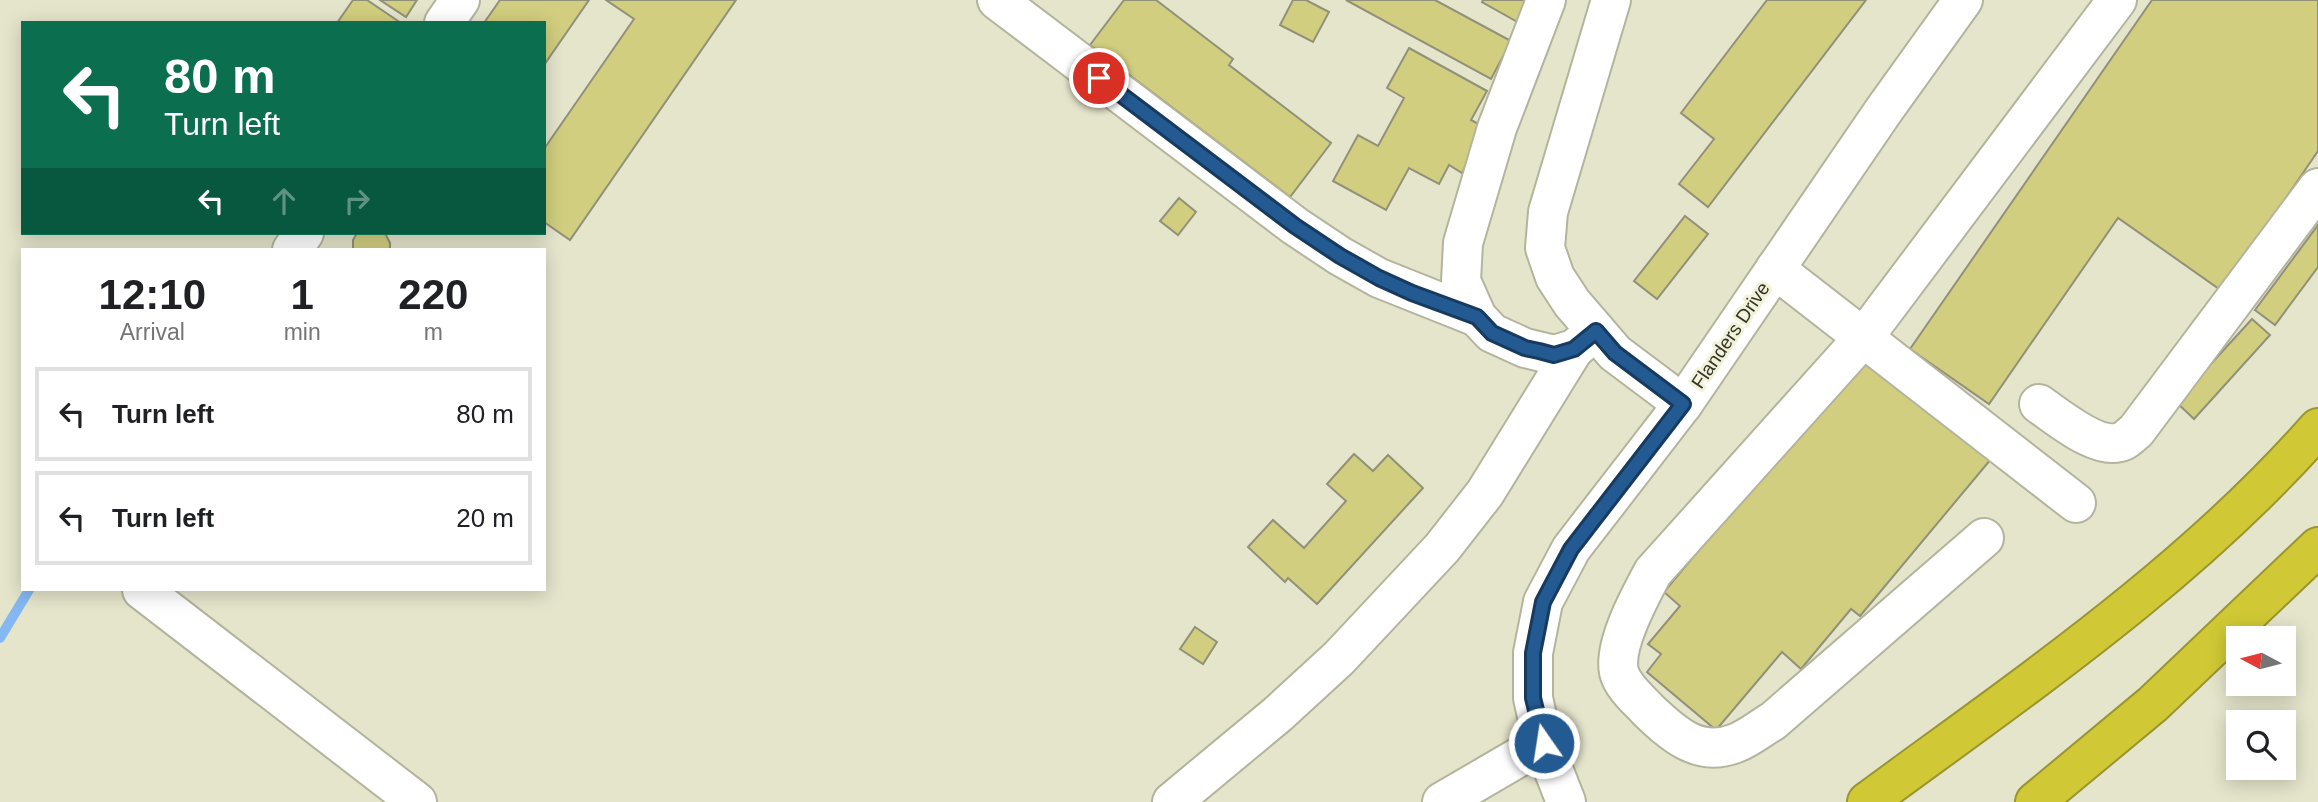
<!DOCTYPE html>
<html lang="en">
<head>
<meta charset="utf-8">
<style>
  :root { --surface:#fff; --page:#f6f6f6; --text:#202124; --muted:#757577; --line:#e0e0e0 }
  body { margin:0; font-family:Helvetica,sans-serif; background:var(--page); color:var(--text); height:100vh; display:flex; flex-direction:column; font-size:26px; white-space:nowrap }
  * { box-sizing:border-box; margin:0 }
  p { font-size:23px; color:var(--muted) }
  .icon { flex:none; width:38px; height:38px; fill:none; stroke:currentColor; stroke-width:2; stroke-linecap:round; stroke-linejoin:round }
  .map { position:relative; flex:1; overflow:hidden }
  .details { position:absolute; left:21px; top:248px; width:525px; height:343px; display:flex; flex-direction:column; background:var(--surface); border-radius:0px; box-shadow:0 4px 18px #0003 }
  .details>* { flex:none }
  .banner { position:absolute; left:21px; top:21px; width:525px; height:214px; border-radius:0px; box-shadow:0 4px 18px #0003; background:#0b6e4f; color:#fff; overflow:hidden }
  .needle { width:46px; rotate:277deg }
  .tools { position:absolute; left:2226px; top:626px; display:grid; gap:14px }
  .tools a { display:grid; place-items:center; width:70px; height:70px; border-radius:0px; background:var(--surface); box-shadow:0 4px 18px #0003; font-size:35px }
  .pin { position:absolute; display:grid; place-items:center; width:60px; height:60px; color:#fff; margin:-30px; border:4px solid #fff; border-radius:50%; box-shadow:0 2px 7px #0007 }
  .me { position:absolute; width:77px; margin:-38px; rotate:347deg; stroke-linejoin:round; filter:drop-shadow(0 0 5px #0008) }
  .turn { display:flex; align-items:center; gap:24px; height:147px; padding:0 28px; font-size:32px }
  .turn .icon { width:91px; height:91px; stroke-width:2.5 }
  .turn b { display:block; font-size:49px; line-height:60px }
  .lanes { display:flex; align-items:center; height:66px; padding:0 28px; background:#0003; justify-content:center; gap:35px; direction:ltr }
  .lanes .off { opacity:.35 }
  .eta { display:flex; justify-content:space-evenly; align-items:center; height:119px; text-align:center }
  .eta b { font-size:42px; font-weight:600; line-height:49px }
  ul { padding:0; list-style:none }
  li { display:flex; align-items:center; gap:21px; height:94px; margin:0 14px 10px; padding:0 14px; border:4px solid var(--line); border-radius:0px }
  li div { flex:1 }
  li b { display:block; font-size:26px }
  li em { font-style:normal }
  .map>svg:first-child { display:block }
</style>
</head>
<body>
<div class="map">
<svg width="2318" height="802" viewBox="0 0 2318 802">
  <rect width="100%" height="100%" fill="#e5e5cc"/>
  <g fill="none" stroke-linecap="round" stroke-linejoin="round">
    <polyline stroke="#85b8f2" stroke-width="10" points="0,638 29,590"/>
  </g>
  <g fill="#d1ce7f" stroke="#91917a" stroke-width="2">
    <polygon points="353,0 367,0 401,23 337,23"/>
    <polygon points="380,0 417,0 406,17"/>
    <polygon points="500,0 589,0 544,65 544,23 484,23"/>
    <polygon points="606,0 736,0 570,240 544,222 544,149 634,19"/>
    <polygon points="1124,0 1156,0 1233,59 1229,65 1331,143 1290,197 1090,45"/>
    <polygon points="1293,0 1306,0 1329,12 1313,42 1280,25"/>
    <polygon points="1346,0 1435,0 1511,41 1491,79"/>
    <polygon points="1483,0 1534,0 1521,24 1482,2"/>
    <polygon points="1767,0 1866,0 1708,207 1679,184 1714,139 1681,113"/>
    <polygon points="2152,0 2318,0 2318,151 2222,291 2118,218 1989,404 1910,349"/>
    <polygon points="1409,48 1487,91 1471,120 1486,128 1462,173 1449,165 1439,184 1409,168 1386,210 1333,181 1358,135 1378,146 1404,98 1387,88"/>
    <polygon points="1179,198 1196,212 1178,235 1160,221"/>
    <polygon points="1685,216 1708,234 1657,299 1634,281"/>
    <polygon points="2318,225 2318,267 2275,325 2255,310"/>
    <polygon points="357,233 385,233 390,243 390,250 353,250 353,240"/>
    <polygon points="2252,319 2270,335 2194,419 2176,402"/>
    <polygon points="1864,352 1991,459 1860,616 1851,609 1801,669 1782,652 1716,730 1647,672 1661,654 1648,644 1680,606 1664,592"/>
    <polygon points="1354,454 1373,471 1388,455 1423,488 1317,604 1288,578 1285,582 1248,547 1273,520 1304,548 1346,501 1327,484"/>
    <polygon points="1195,627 1217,642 1203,664 1180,649"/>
  </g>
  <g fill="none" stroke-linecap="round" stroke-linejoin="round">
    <defs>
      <g id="minor">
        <polyline points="997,0 1295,226 1340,256 1379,278 1477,317"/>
        <polyline points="1546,0 1497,128 1463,243 1461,281 1477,317 1492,333 1525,348 1554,355 1574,349 1596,331"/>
        <polyline points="1611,0 1548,212 1545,248 1555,277 1572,303 1615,353 1683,404"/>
        <polyline points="444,23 460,0"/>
        <polyline points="292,250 304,233"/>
        <polyline points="1775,269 2076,503"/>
        <path d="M2039,404C2058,417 2099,452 2123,441C2127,439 2132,434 2136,431L2318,188"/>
        <path d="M1984,538L1773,721C1761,728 1749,738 1736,743C1699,758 1673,734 1648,710C1638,699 1623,687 1619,672C1613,645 1640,596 1653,572L1864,337L2117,0"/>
        <polyline points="142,590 417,802"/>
        <polyline points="1172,802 1278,714 1339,658 1442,548 1485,493 1574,349"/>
        <polyline points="1442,802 1543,743"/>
        <polyline points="1566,802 1543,743 1533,698 1533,653 1543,602 1571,549 1683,404 1884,110 1963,0"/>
      </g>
      <g id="highway">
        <path d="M1867,802C2023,687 2189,575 2318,428"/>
        <polyline points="2035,802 2153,704 2318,547"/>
      </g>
    </defs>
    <use href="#minor" stroke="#b4b49d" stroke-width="42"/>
    <use href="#highway" stroke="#999531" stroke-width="42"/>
    <use href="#minor" stroke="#fff" stroke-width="38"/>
    <use href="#highway" stroke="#d0c935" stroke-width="38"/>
  </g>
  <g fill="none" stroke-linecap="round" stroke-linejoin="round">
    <defs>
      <polyline id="route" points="1099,78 1295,226 1340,256 1379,278 1412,293 1477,317 1492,333 1525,348 1539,351 1554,355 1574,349 1596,331 1615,353 1683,404 1571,549 1543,602 1533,653 1533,698 1544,743"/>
    </defs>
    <use href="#route" stroke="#173a5f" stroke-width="18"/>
    <use href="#route" stroke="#245a92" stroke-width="12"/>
  </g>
  <g text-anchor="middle" stroke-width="6" stroke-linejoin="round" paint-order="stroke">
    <g font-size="19" fill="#34342a" stroke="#f2f2d9">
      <text transform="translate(1730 335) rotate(-56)" y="7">Flanders Drive</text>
    </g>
  </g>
</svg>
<div class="tools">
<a><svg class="needle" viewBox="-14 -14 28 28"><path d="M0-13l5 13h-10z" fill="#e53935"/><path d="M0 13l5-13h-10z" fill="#757577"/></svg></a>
<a><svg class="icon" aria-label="search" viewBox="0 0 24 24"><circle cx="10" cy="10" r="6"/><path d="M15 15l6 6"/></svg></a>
</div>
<div class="pin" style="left:1099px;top:78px;background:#d93025"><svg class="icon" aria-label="arrive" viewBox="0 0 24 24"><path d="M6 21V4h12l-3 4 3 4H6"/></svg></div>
<svg class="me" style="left:1544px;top:743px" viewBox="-20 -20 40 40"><circle r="17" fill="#245a92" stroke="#fff" stroke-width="3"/><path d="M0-11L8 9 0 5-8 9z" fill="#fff"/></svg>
<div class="banner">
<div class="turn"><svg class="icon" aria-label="left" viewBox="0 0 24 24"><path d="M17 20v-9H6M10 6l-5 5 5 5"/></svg><div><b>80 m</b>Turn left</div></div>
<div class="lanes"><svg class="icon" aria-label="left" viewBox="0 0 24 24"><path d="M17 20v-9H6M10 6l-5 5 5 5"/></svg><svg class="icon off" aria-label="ahead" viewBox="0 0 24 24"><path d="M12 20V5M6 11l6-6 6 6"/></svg><svg class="icon off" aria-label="right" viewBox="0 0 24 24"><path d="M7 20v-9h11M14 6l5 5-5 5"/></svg></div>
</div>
<section class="details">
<div class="eta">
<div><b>12:10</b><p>Arrival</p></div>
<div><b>1</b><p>min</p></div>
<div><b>220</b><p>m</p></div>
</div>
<ul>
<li><svg class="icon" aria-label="left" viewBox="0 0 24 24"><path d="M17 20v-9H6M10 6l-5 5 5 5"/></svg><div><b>Turn left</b></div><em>80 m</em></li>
<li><svg class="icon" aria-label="left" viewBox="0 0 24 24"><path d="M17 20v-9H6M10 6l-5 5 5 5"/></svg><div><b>Turn left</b></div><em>20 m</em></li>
</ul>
</section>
</div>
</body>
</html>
